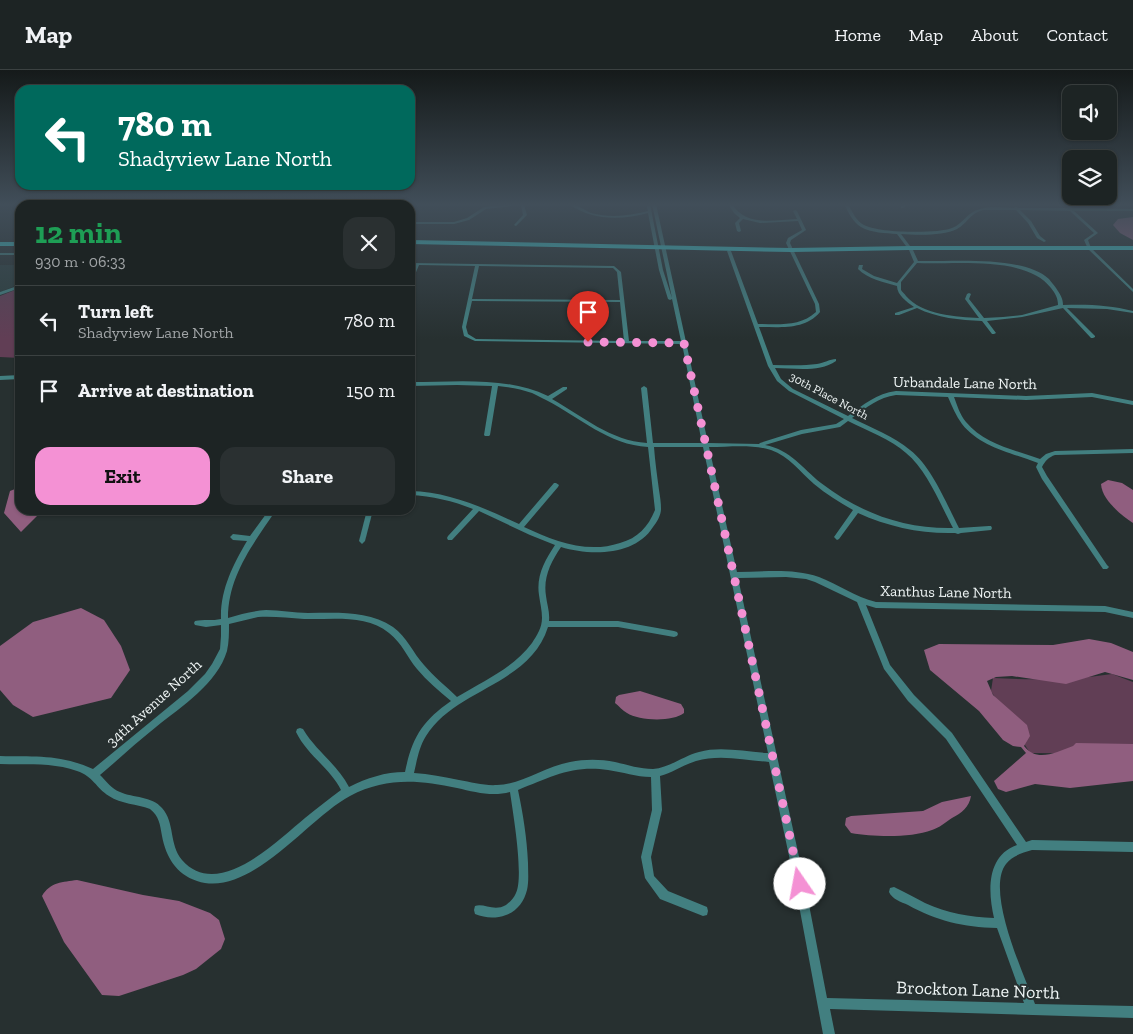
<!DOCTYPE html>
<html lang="en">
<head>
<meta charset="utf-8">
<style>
  :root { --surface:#1d2424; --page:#2a3031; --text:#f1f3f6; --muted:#a0a4a6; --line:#3b4141; --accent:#f491d4 }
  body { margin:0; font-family:"Zilla Slab",serif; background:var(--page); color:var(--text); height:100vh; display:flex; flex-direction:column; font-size:19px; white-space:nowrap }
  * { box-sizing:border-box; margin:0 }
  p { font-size:16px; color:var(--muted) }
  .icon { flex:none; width:28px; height:28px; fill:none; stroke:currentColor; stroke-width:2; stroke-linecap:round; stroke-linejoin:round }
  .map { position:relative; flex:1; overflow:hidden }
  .details { position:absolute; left:15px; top:130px; width:400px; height:315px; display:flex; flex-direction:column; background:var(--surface); border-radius:15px; box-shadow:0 1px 4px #0004,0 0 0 1px var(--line) }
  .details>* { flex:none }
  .guide { position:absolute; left:15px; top:15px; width:400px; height:105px; border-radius:15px; box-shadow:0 1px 4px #0004,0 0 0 1px var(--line); background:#00695c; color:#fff; overflow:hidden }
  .controls { position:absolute; left:1062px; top:15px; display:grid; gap:10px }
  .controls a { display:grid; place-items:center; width:55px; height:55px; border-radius:10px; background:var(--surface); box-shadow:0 1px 4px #0004,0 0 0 1px var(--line); font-size:25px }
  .pin { position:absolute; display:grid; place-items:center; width:42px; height:42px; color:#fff; margin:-51px -21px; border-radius:50% 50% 50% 0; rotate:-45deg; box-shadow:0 0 5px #0007 }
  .pin .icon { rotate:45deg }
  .me { position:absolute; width:55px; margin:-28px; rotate:348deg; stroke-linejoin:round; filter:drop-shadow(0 0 4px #0008) }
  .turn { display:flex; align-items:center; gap:18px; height:105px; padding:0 20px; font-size:22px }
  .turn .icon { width:65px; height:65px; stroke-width:2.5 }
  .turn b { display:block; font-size:35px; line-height:42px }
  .round { display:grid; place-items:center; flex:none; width:52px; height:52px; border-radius:15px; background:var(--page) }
  .overview { display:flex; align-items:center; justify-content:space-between; height:85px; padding:0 20px }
  h1 { font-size:30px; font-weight:700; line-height:38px; color:#1e9e55 }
  .button { display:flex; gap:10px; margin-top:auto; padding:10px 20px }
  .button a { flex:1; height:58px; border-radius:15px; background:var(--accent); color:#111; font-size:20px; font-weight:700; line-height:58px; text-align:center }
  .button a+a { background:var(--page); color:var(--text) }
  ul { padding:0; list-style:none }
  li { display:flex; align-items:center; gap:15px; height:70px; padding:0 20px; border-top:1px solid var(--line) }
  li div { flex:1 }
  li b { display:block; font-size:19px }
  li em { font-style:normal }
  header { display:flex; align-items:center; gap:30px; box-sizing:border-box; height:70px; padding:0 25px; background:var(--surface); border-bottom:1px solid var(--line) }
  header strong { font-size:24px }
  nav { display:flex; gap:28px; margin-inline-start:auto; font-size:18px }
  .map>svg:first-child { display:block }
</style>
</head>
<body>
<header>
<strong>Map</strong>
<nav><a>Home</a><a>Map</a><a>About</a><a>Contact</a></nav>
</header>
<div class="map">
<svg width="1133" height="964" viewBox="0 0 1133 964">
  <rect width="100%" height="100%" fill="#273030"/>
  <polygon fill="#2b3d3d" points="0,195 20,195 20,214 0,222"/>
  <g fill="#613e55">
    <polygon points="20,218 20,288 0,287 0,226"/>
    <path d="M1112,604L1133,612V684L1030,683L991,621L993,608C1033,610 1072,610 1112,604Z"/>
  </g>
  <g fill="#905e7f">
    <polygon points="1133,147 1133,170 1120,163 1113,155 1118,149"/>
    <path d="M1108,410L1122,413L1133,420V453C1121,445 1102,430 1101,414Z"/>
    <polygon points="20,417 20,440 41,440 38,445 21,462 4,443 10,421"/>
    <polygon points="81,538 104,550 121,576 130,600 111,628 33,647 13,635 0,620 0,576 33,552"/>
    <path d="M1089,569L1111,573L1133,582V610L1105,602L1066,614L1012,606L996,607L987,611L993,625L1027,655L1030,666L1024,676C1037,693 1056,682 1073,676L1076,673L1133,674V711L1070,718L1035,714L1006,722L998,719L994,711L1026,683L1021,677L1013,676L1003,670L979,641L930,600L924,580L939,574L1053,575Z"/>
    <path d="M640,621L681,634L684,639V643C673,652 639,651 627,643C623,641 619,636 615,633L616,627L619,625Z"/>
    <path d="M971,726C969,737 962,743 952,748C946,752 939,758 932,760C911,768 874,767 851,763L845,755L846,748L851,746L923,741L942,732Z"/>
    <path d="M77,810L143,825L179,831L210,843L219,850L225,869L221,879L196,899L183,905L119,926L102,925L64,872L42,826C50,812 63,812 77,810Z"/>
  </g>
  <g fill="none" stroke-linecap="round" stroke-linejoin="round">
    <polyline stroke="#905e7f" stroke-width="1" points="204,135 207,134"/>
    <g fill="#427f80" fill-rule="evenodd">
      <polygon points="80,134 84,134 79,135"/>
      <polygon points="238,134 244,134 237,135"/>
      <polygon points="284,134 289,134 283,135"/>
      <rect x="393" y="134" width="4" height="1"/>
      <polygon points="513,134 526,134 524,135 527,145 516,156 514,155 523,145 521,135 486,139 469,150 454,154 410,154 410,152 454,152 467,148 484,137"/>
      <path d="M569,134C577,134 584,140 591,143C610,148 629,146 648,141L646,134H650L663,200L672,228L652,134H656L708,373L759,374L760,373L801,360L836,354L844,349L789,321L777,311L768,296L727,181L729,180L731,181L758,254C778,254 800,257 816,242L815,234L786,173L788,168L802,160L798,151L760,153L743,149L739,153L741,161L739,162L737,161L735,153L740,148L734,143L728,134H732C746,157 774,150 797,149L793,141L795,140L797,141L806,160L791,170L790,173L819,234L820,242C805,260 781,257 759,257L773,295C788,295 803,296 817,294C824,293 830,289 836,289V291C819,303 793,298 775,298L781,309L793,319L848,346C863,335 877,323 896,321L1026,326L1092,323L1133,331V335L1092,327L1026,330L954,327C957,335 960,345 966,352C984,374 1015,380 1040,389L1046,384L1055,381L1133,379V383L1055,385C1049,387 1045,391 1042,397L1047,406L1107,495L1109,497L1107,499H1103L1042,409L1036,397L1038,393C1012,383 980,377 962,354C956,346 952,336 948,327L896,325C879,327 866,338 852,348C870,357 895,367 910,380C932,397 946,433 959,458L989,456H991L992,458L991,460L961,463L958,464L955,463C921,464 889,457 858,443L839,469L837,470L834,467L853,440C839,432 826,424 814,414C800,402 789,386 771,380C752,374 729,377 709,377L737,502C764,502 792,498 819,507C838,514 855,527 876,532L1105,536L1133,542V548L1105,542L876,538L866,535L890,595L914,625L952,663L1026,772L1032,770L1133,772V782L1032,780C1022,783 1012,786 1006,794C985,821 1024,905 1035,934L1133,936V948L830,939L835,964H823L795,814L769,692C745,690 719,684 696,691C683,695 672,703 660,706L662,740L651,787L654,806L668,821L707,837L708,841L707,845L703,846L660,829L647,811L645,808L641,787L652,740L651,707C636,707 623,702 608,700C572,695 551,707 518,720C523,744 527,768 528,793C528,802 529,811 527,820C524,832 517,841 506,845C495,849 485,848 475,844L474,840L475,836C484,833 494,842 506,835C510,832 514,828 516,823C524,806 513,743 510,722C492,727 475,722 457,718C419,710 386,707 350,726C308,748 250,829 197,811C176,804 166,787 162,766C160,754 159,746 150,739C137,734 121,734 109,726C96,718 93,706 77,701C52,692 25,695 0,694V686C35,687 60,684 93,699L188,621L205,604L212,594L220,579L221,566V555L206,557L195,555L194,553L195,551C203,549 213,551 221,549C220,520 233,495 247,471L233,470L230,467L233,464L250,466L269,440H276C254,473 228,505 228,548C241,544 253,541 266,540C280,540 294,543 308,543C336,543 368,540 393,557C407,567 413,583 424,595C434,607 446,616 457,627C485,610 512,599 532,573C537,565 542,558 542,548C542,540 540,533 539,525C536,506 545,490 555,475L530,465L479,441L452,470H448L447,468L448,466L473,439C453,431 432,426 410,425V421C450,422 484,438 519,454L554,413H556L559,415L558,417L524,457C554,471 587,484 620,473C638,468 648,457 655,440L648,377C609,375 579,347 546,330C541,328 537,325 532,323C521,319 509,317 498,316L490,365L489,366H485L484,365L492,316L457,315L410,316V312C456,312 506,306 548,326L563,317H567V319L552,329C582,346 611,371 647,373L641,318L644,316L647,318L653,373H702L682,274L475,271L464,266L462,257L475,196L419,195L412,212L410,213V206L414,195H410V193L614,196L621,202L629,271H681L672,229L670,230L668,229L659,200L648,143C622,150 592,151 569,134ZM479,196L613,198L617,202L620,230L472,229ZM472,231L620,232L624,271L476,269L468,264L466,257ZM848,351C866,360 892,370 906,383C927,400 940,434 953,458C904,459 860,443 821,413C802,398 791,380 765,375L802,364L840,357ZM654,377H703L768,683C745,682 721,676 699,682C683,686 669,698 653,699C640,699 628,695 615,692C600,689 585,689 570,692C544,697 523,714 497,715C485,716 471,712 459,710C444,707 429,704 414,703C417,690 419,677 426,666C455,619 530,615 548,557H618L674,567L677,566L678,564L677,562L674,561L618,551H549C550,542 547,535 546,526C543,507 551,492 561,477C590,486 635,486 653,457C657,452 661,445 661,439C661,433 660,426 659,420C657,405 655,391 654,377ZM786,507L806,509L815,512L857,532L884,599L908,631L946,669L1017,775C986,786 988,822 994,848C970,847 947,843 925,833C915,828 905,822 894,817L890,818L889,822C892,829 901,832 908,835C937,851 963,857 997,858L1024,933L827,928L805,814L738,508ZM258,547C273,546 289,548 304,549C332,550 366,544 389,563C402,573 407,587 417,599C427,611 439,621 451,631C422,651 412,668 405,702C385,702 367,708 349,717C337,694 316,681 303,659L300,658L297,659L296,662C307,685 330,698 341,720C329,729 317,738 305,748C277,771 218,831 182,790C169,775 175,752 162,738C152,726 133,728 120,722C112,719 106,711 100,705C119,689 137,672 156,657C182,636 217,614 227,581C229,572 229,563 229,554Z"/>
      <path d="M844,134H848C852,141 856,151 864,155C878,163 937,164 952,158C963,154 967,142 980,139C990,136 1003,138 1014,138L1016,137L1018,138H1068L1063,134H1067L1072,138L1133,139V141H1074L1098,163L1088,170L1091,178L1133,219V222L1088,179L1084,170L1094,163L1070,141L1020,140L1031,151L1040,166L1045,170L1046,171L1044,172L1037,168L1028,153L1016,140H983C969,144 968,153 957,159C944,166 917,165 901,164L913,180L918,191C952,192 1023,185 1049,209C1051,212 1054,215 1056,218C1060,224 1063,228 1063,235C1087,234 1110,235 1133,241V243L1107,239L1067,238L1095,266V267L1093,268H1091L1063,238L1022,247L987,251L996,263L994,264H992L982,251C960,250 937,248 917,238L899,245H895V243L914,237C907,232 897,225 897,216C883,212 868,209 858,199L859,195H863L862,199L874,206L897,213L914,192L909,180L897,164C886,163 871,163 861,157C853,152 848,142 844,134ZM917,193C954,195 1026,185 1051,218C1055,223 1058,228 1058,235L1022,245L1003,247L984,248L969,229L971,224L969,223L967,224L965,229L979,248C957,247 922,245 906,226C905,224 902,222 901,220C901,220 901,213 901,212Z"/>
      <polygon points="904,134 909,134 903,138 901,138 901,136"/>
      <rect x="0" y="183" width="20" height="2"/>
      <polygon points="20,215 20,218 0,225 0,222"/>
      <polygon points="20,305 20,309 0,310 0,306"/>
      <polygon points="367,440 373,440 365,471 362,474 359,471"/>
    </g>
    <g fill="#3ed0d3" fill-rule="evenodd">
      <polygon points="410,170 791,178 909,176 1133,176 1133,180 909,180 791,182 410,174"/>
      <rect x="0" y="172" width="20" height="4"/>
    </g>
  </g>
  <linearGradient id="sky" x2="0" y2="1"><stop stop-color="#151a1a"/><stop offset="0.5" stop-color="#414e59"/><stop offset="1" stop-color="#414e59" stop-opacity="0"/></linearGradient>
  <rect width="1133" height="269" fill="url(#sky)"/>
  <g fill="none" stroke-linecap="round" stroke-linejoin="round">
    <polyline stroke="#f491d4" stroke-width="9" stroke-dasharray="0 16.2" points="588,272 684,273 800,814"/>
  </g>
  <g text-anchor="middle" stroke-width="4" stroke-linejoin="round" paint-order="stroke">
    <g font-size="12" fill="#eff5f5" stroke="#273030">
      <text transform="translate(829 326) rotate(28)" y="4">30th Place North</text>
    </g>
    <g font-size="15" fill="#eff5f5" stroke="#273030">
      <text transform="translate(965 313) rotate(1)" y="5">Urbandale Lane North</text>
      <text transform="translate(946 522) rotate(1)" y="5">Xanthus Lane North</text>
      <text transform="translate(154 633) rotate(-42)" y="5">34th Avenue North</text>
    </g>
    <g font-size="18" fill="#eff5f5" stroke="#273030">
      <text transform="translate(978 920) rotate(2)" y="6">Brockton Lane North</text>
    </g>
  </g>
</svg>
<div class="controls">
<a><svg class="icon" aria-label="sound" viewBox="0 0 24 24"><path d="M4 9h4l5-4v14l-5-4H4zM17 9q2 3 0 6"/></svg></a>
<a><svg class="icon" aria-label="layers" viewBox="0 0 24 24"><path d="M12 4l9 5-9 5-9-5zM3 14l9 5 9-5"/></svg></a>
</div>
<div class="pin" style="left:588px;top:272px;background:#d93025"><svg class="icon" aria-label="arrive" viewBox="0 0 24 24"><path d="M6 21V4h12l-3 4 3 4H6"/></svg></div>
<svg class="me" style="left:800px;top:814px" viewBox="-20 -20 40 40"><circle r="19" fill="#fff"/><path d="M0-13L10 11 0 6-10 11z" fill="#f491d4"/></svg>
<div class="guide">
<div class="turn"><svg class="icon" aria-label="left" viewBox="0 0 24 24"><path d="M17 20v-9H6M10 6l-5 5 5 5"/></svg><div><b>780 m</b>Shadyview Lane North</div></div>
</div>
<section class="details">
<div class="overview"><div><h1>12 min</h1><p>930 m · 06:33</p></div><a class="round"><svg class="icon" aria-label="close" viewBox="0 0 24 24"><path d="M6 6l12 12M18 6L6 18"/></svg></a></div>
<ul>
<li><svg class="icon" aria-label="left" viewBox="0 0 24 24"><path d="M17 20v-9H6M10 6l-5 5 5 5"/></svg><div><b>Turn left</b><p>Shadyview Lane North</p></div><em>780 m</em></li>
<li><svg class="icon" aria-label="arrive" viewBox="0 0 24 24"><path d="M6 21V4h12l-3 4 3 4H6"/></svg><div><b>Arrive at destination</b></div><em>150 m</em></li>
</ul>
<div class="button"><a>Exit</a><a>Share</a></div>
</section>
</div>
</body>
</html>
